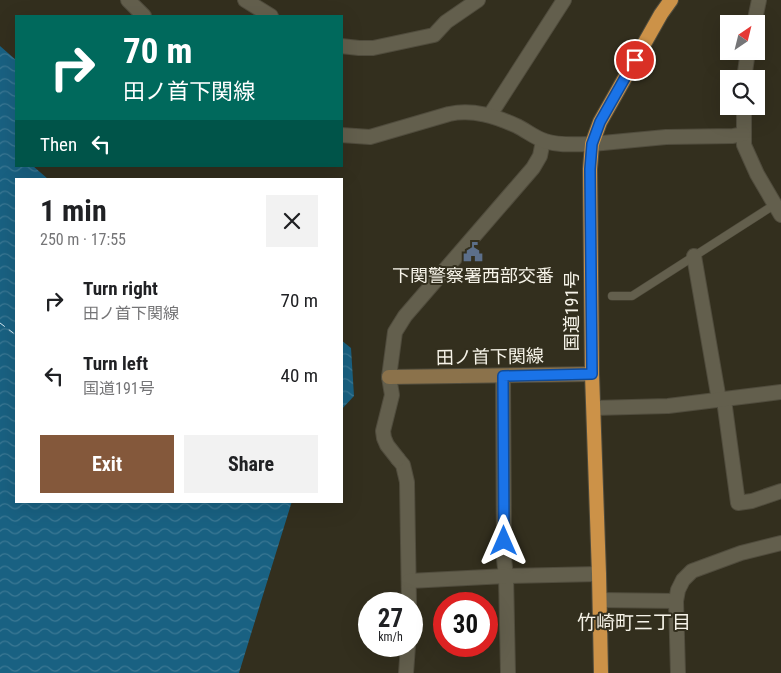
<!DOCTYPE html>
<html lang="en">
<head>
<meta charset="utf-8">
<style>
  :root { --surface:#fff; --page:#f2f2f2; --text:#202124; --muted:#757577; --accent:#84583b }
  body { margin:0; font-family:"Roboto Condensed","Noto Sans JP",sans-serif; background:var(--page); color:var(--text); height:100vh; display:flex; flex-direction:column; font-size:19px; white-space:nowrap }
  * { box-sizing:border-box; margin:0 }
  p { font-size:16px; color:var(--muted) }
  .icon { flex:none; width:28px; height:28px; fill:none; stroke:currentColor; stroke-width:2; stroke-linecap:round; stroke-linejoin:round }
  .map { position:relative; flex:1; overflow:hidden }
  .drawer { position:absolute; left:15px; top:178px; width:328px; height:325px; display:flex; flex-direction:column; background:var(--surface); border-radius:0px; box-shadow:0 5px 20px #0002 }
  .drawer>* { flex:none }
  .banner { position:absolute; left:15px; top:15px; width:328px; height:152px; border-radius:0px; box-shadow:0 5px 20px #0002; background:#00695c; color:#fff; overflow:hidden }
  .needle { width:32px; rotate:35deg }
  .fabs { position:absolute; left:720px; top:15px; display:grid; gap:10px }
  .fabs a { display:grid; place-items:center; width:45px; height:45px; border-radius:0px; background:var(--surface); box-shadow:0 5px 20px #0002; font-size:25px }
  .speed { position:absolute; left:358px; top:592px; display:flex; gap:10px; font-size:25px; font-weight:700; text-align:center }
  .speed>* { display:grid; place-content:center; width:65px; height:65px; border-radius:50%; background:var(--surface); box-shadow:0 5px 20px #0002; line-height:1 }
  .speed small { font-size:12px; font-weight:400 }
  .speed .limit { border:8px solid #d22; background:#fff; color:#111 }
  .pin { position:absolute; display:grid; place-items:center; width:42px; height:42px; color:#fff; margin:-21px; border:2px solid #fff; border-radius:50%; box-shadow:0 1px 5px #0007 }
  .me { position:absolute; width:55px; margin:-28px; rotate:0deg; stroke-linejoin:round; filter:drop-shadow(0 0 4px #0008) }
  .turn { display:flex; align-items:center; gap:18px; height:105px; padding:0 25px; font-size:22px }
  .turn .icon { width:65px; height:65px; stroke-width:2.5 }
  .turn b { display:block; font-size:35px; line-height:42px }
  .then { display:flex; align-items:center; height:48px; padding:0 25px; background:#0003; gap:10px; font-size:19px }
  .round { display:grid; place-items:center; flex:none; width:52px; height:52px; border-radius:0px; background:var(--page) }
  .headline { display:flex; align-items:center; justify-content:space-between; height:85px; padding:0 25px }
  h1 { font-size:30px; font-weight:700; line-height:38px }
  .cta { display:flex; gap:10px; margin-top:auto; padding:10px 25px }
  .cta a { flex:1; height:58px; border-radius:0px; background:var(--accent); color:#fff; font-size:20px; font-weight:700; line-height:58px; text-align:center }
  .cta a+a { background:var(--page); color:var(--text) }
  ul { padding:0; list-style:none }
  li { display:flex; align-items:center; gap:15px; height:75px; padding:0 25px }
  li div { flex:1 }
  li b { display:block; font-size:19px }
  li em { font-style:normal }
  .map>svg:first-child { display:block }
</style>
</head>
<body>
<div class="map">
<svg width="781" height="673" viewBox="0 0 781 673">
  <defs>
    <pattern id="water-waves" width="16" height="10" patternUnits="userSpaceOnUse" patternTransform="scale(1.25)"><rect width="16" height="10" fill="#196182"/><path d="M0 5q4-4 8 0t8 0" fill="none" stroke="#3b7894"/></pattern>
  </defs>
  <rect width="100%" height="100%" fill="#332f1e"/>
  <g fill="url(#water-waves)">
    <polygon points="0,46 16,60 16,166 33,166 48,179 16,179 16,501 292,501 239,673 0,673"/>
    <polygon points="341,340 351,348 354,396 341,410"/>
  </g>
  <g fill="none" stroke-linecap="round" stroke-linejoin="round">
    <polyline stroke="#d6e8f2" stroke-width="1" stroke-dasharray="6 5" stroke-linecap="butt" points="0,323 16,335"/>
    <defs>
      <polyline id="service" points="612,296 632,296 774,205"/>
      <g id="minor">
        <polyline points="245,0 271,16"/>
        <polyline points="754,24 759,0"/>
        <polyline points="341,46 359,48 373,48 434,35 446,22 478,0"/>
        <polyline points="744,79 748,51"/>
        <polyline points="744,106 744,145 757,174 781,215"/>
        <polyline points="490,115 564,0"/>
        <polyline points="592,144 666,137 733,136 743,134"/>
        <polyline points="694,256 719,400"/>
        <polyline points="503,376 504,559 506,576 508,673"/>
        <polyline points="389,377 395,332 405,316 533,168 540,156 543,141"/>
        <polyline points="724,400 738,503 752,501 781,491"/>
        <polyline points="398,459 403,465 407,482 409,604"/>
        <polyline points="409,581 506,576 599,574"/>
        <polyline points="600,600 676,601"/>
        <polyline points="406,673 408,646"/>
        <polyline points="678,673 676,601 678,590 683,580 692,571 741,553 781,543"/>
      </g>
      <g id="tertiary">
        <polyline points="128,0 144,16"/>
        <path d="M341,135L370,137L449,114C473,109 495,116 517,126C527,131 535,138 545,141C560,146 576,144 592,144"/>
        <polyline points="389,377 392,395 383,431 384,438 387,445 398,459"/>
        <polyline points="594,408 668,406 781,392"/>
      </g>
      <polyline id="secondary" points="389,377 592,374"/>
      <polyline id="trunk" points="601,673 599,574 592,374 590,169 592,144 600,122 661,14 671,0"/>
    </defs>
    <use href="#service" stroke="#504c3d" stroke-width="9"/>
    <use href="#minor" stroke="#504c3d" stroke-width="16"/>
    <use href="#tertiary" stroke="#504c3d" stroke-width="16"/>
    <use href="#secondary" stroke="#504c3d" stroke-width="16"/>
    <use href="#trunk" stroke="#504c3d" stroke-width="16"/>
    <use href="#service" stroke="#635f4d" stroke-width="8"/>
    <use href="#minor" stroke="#635f4d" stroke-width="14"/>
    <use href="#tertiary" stroke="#635f4d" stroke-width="14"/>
    <use href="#secondary" stroke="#8b724b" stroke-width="14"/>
    <use href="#trunk" stroke="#cc9248" stroke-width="14"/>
  </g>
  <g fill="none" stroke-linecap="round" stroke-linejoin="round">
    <defs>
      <polyline id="route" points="504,541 503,376 592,374 590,169 592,144 600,122 635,60"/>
    </defs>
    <use href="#route" stroke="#114b97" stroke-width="12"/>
    <use href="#route" stroke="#1a73e8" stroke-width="9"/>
  </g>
  <defs>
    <symbol id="civic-bare" viewBox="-9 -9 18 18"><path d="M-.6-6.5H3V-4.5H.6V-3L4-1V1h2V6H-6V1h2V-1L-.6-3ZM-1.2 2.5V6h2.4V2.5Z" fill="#5c6f8a" stroke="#332f1e" stroke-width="2.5" paint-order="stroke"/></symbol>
  </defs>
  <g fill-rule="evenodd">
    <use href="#civic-bare" x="459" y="238" width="28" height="28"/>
  </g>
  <g text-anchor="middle" stroke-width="4" stroke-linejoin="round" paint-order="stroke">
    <g font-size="18" fill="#f6f3e8" stroke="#332f1e">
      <text x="473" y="282">下関警察署西部交番</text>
    </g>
    <g font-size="18" fill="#f6f3e8" stroke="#332f1e">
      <text transform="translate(572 311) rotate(-90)" y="6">国道191号</text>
      <text transform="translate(490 357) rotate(-1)" y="6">田ノ首下関線</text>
    </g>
    <g font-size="19" fill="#f6f3e8" stroke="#332f1e">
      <text x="634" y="629">竹崎町三丁目</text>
    </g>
  </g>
</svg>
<div class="fabs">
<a><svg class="needle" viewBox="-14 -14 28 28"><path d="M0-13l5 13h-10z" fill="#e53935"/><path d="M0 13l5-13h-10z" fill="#757577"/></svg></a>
<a><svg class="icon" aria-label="search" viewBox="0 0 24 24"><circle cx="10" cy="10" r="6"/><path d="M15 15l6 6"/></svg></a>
</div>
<div class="speed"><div>27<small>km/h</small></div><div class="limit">30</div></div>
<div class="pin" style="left:635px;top:60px;background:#d93025"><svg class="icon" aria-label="arrive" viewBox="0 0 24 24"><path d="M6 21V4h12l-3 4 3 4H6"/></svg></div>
<svg class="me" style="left:504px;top:541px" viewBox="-20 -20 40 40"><path d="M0-17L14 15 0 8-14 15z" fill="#1a73e8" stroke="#fff" stroke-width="4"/></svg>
<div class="banner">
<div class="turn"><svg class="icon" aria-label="right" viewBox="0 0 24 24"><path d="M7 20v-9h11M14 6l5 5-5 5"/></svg><div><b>70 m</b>田ノ首下関線</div></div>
<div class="then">Then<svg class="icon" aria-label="left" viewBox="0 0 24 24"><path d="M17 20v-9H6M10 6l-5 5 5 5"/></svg></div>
</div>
<section class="drawer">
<div class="headline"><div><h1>1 min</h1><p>250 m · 17:55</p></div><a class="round"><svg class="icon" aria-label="close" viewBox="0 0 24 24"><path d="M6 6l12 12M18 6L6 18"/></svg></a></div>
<ul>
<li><svg class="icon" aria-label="right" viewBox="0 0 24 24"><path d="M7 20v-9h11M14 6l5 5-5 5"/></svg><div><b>Turn right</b><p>田ノ首下関線</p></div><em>70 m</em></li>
<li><svg class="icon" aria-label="left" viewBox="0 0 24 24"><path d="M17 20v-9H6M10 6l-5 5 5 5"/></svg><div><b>Turn left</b><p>国道191号</p></div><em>40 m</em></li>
</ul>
<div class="cta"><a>Exit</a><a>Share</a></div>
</section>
</div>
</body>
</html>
